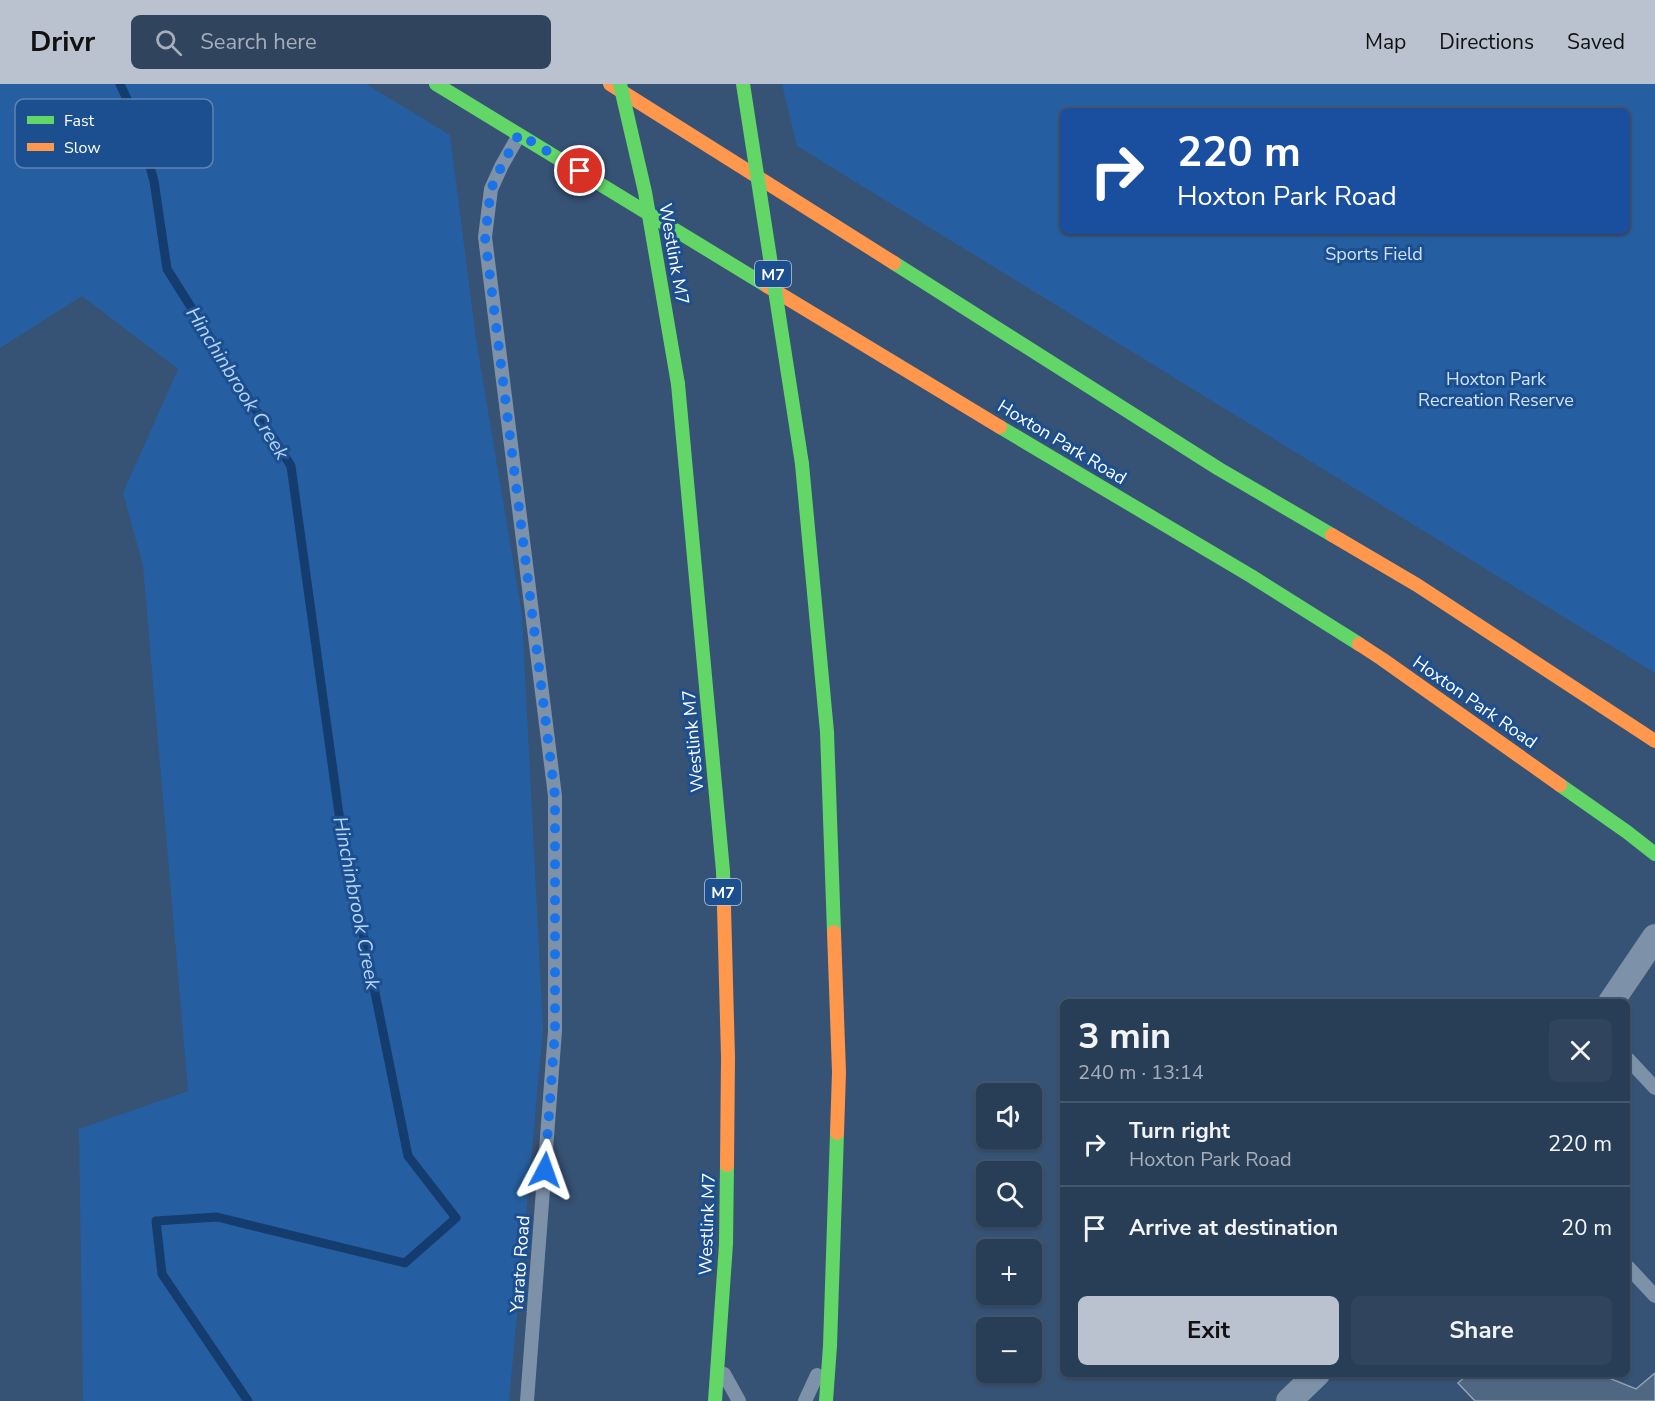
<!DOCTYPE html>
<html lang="en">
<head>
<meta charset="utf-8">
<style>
  :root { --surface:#283e57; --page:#30455d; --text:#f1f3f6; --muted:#a5aeba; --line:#44576d; --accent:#b9c2ce }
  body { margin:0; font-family:"Nunito Sans",sans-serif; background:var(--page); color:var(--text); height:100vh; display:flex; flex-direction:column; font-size:22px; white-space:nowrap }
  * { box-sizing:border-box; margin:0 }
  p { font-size:20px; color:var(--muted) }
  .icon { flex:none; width:33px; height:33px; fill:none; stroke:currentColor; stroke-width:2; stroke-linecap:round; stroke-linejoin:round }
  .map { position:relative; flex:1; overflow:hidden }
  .drawer { position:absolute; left:1060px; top:915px; width:570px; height:378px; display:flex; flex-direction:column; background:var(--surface); border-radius:9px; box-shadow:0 2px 4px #0004,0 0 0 2px var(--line) }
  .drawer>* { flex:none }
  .hud { position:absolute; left:1060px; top:24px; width:570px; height:126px; border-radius:9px; box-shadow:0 2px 4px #0004,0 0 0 2px var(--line); background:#1a4fa0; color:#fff; overflow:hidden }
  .fabs { position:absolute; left:976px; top:999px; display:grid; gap:12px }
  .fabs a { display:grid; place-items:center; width:66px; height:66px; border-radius:9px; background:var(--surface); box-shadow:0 2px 4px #0004,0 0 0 2px var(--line); font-size:30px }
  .pin { position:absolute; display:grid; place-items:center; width:51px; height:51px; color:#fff; margin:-26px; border:3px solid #fff; border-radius:50%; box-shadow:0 2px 6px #0007 }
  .me { position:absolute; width:66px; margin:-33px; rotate:4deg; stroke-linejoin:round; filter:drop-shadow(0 0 4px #0008) }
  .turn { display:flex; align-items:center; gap:21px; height:126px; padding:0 18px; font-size:27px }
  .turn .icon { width:78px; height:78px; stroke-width:2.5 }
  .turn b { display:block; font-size:42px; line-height:51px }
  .round { display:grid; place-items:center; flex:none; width:63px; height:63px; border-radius:9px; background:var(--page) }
  .head { display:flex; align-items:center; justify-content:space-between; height:102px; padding:0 18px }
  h1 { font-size:36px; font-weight:700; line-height:45px }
  .action { display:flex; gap:12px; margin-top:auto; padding:12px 18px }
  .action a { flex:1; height:69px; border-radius:9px; background:var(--accent); color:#111; font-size:24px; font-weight:700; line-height:69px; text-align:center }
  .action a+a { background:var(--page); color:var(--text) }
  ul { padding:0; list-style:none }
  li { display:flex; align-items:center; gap:18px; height:84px; padding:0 18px; border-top:2px solid var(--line) }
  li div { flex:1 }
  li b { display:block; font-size:22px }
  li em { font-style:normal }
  header { display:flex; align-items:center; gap:36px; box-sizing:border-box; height:84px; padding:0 30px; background:var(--accent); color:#111 }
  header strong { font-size:28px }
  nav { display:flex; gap:33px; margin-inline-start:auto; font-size:21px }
  .search { width:420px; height:54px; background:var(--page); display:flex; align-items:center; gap:15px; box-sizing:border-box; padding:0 21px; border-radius:9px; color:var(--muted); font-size:22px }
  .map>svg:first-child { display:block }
</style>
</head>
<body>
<header>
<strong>Drivr</strong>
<div class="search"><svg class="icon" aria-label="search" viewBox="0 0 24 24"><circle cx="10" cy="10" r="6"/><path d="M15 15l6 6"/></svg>Search here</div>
<nav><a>Map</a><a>Directions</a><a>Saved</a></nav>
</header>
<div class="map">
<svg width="1655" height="1317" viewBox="0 0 1655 1317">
  <rect width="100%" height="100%" fill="#365274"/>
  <g fill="#265fa1" fill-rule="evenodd">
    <polygon points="0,0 366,0 450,51 476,255 522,531 543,945 509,1317 83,1317 79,1045 188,1007 143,482 123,409 178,285 82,212 0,264"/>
    <path d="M782,0H1655V589L797,62ZM1064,27H1628V147H1064Z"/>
  </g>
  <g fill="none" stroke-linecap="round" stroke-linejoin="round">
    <polyline stroke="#153c6e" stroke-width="9" points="120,0 137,37 154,97 167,185 291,382 339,730 408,1072 456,1134 405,1179 217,1133 156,1137 162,1190 248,1317"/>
  </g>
  <polygon fill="#506783" stroke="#92a2b6" stroke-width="1.5" points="1655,1289 1655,1317 1475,1317 1458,1299 1468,1290 1599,1290 1636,1305"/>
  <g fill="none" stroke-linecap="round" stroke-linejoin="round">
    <g stroke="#7d92a8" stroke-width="14">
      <polyline points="519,51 502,81 491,105 485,153 555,712 555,947 527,1317"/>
      <polyline points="1628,975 1655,1004"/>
      <polyline points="1628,1183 1655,1212"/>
      <polyline points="724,1290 739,1317"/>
      <polyline points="805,1317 817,1291"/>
    </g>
    <g stroke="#7d92a8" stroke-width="26">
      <polyline points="1611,918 1655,853"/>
      <polyline points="1289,1317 1317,1290"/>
    </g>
    <g stroke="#63d668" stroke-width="14">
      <polyline points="436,0 767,202"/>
      <polyline points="894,179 1219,385 1332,451"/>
      <polyline points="678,300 723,787 724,823"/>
      <polyline points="1000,343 1251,492 1359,560"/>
      <polyline points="802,380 827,648 834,848"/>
      <polyline points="1560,701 1627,748 1655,770"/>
      <polyline points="715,1317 726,1160 727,1081"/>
      <polyline points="826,1317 830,1262 837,1049"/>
    </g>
    <g stroke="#ff974d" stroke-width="14">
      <polyline points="610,0 894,179"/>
      <polyline points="767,202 1000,343"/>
      <polyline points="1332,451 1417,501 1655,657"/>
      <polyline points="1359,560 1382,575 1560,701"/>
      <polyline points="724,823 728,973 727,1081"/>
      <polyline points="834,848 839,988 837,1049"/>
    </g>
    <g stroke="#63d668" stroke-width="14">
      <polyline points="620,0 645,108 678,300"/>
      <polyline points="743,0 802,380"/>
    </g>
  </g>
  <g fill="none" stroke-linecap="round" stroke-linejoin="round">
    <polyline stroke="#1a73e8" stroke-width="10" stroke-dasharray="0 18" points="545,1086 555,947 555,712 485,153 491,105 502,81 519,50 580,87"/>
  </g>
  <g text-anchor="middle" stroke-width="6" stroke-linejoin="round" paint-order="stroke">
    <g fill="#1b4f8f" stroke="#bbcadd" stroke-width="1.5">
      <rect x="755" y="177" width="36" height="26" rx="4.5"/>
      <rect x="705" y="795" width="36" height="26" rx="4.5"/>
    </g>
    <g font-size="16" font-weight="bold" fill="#fff">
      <text x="773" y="196">M7</text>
      <text x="723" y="814">M7</text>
    </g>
    <g font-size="18" fill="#fff" stroke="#1b4f8f">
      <text transform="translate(674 170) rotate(80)" y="6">Westlink M7</text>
      <text transform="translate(1062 358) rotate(31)" y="6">Hoxton Park Road</text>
      <text transform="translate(1475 618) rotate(35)" y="6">Hoxton Park Road</text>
      <text transform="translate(693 657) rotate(-95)" y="6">Westlink M7</text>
      <text transform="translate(707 1140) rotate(-88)" y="6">Westlink M7</text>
      <text transform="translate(520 1180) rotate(-86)" y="6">Yarato Road</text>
    </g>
    <g font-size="18" fill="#cfe3fa" stroke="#1b4f8f">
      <text x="1374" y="176">Sports Field</text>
      <text x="1496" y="301">Hoxton Park<tspan x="1496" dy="21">Recreation Reserve</tspan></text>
    </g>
    <g font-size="20" font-style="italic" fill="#b5d3f5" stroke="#1b4f8f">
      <text transform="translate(238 299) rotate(58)" y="7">Hinchinbrook Creek</text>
      <text transform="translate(357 819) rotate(79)" y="7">Hinchinbrook Creek</text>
    </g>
  </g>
  <rect x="15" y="15" width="198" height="69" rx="9" fill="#1b4f8f" stroke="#5f84b1" stroke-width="1.5"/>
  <rect x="27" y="32" width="27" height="8" fill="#63d668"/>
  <rect x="27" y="59" width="27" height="8" fill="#ff974d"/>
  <g font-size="16" fill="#fff">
    <text x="64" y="42">Fast</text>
    <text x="64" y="69">Slow</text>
  </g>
</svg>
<div class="fabs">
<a><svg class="icon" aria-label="sound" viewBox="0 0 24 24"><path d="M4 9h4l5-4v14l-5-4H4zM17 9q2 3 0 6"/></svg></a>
<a><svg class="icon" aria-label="search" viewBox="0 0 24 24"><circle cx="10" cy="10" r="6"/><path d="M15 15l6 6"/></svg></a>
<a>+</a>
<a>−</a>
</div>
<div class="pin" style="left:580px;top:87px;background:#d93025"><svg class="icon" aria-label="arrive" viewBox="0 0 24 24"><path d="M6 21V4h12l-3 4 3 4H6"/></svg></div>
<svg class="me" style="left:545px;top:1086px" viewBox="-20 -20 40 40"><path d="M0-17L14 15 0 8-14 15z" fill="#1a73e8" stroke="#fff" stroke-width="4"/></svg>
<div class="hud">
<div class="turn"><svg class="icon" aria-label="right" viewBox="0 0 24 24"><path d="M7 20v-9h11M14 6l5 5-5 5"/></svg><div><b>220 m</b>Hoxton Park Road</div></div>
</div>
<section class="drawer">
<div class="head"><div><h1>3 min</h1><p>240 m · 13:14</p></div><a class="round"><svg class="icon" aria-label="close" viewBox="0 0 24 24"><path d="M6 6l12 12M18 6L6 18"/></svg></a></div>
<ul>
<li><svg class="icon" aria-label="right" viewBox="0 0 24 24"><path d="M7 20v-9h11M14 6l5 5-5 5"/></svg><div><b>Turn right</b><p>Hoxton Park Road</p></div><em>220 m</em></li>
<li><svg class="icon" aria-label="arrive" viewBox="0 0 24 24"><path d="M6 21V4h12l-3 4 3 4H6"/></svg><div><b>Arrive at destination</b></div><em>20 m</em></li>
</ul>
<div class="action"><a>Exit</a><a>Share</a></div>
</section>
</div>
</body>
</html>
